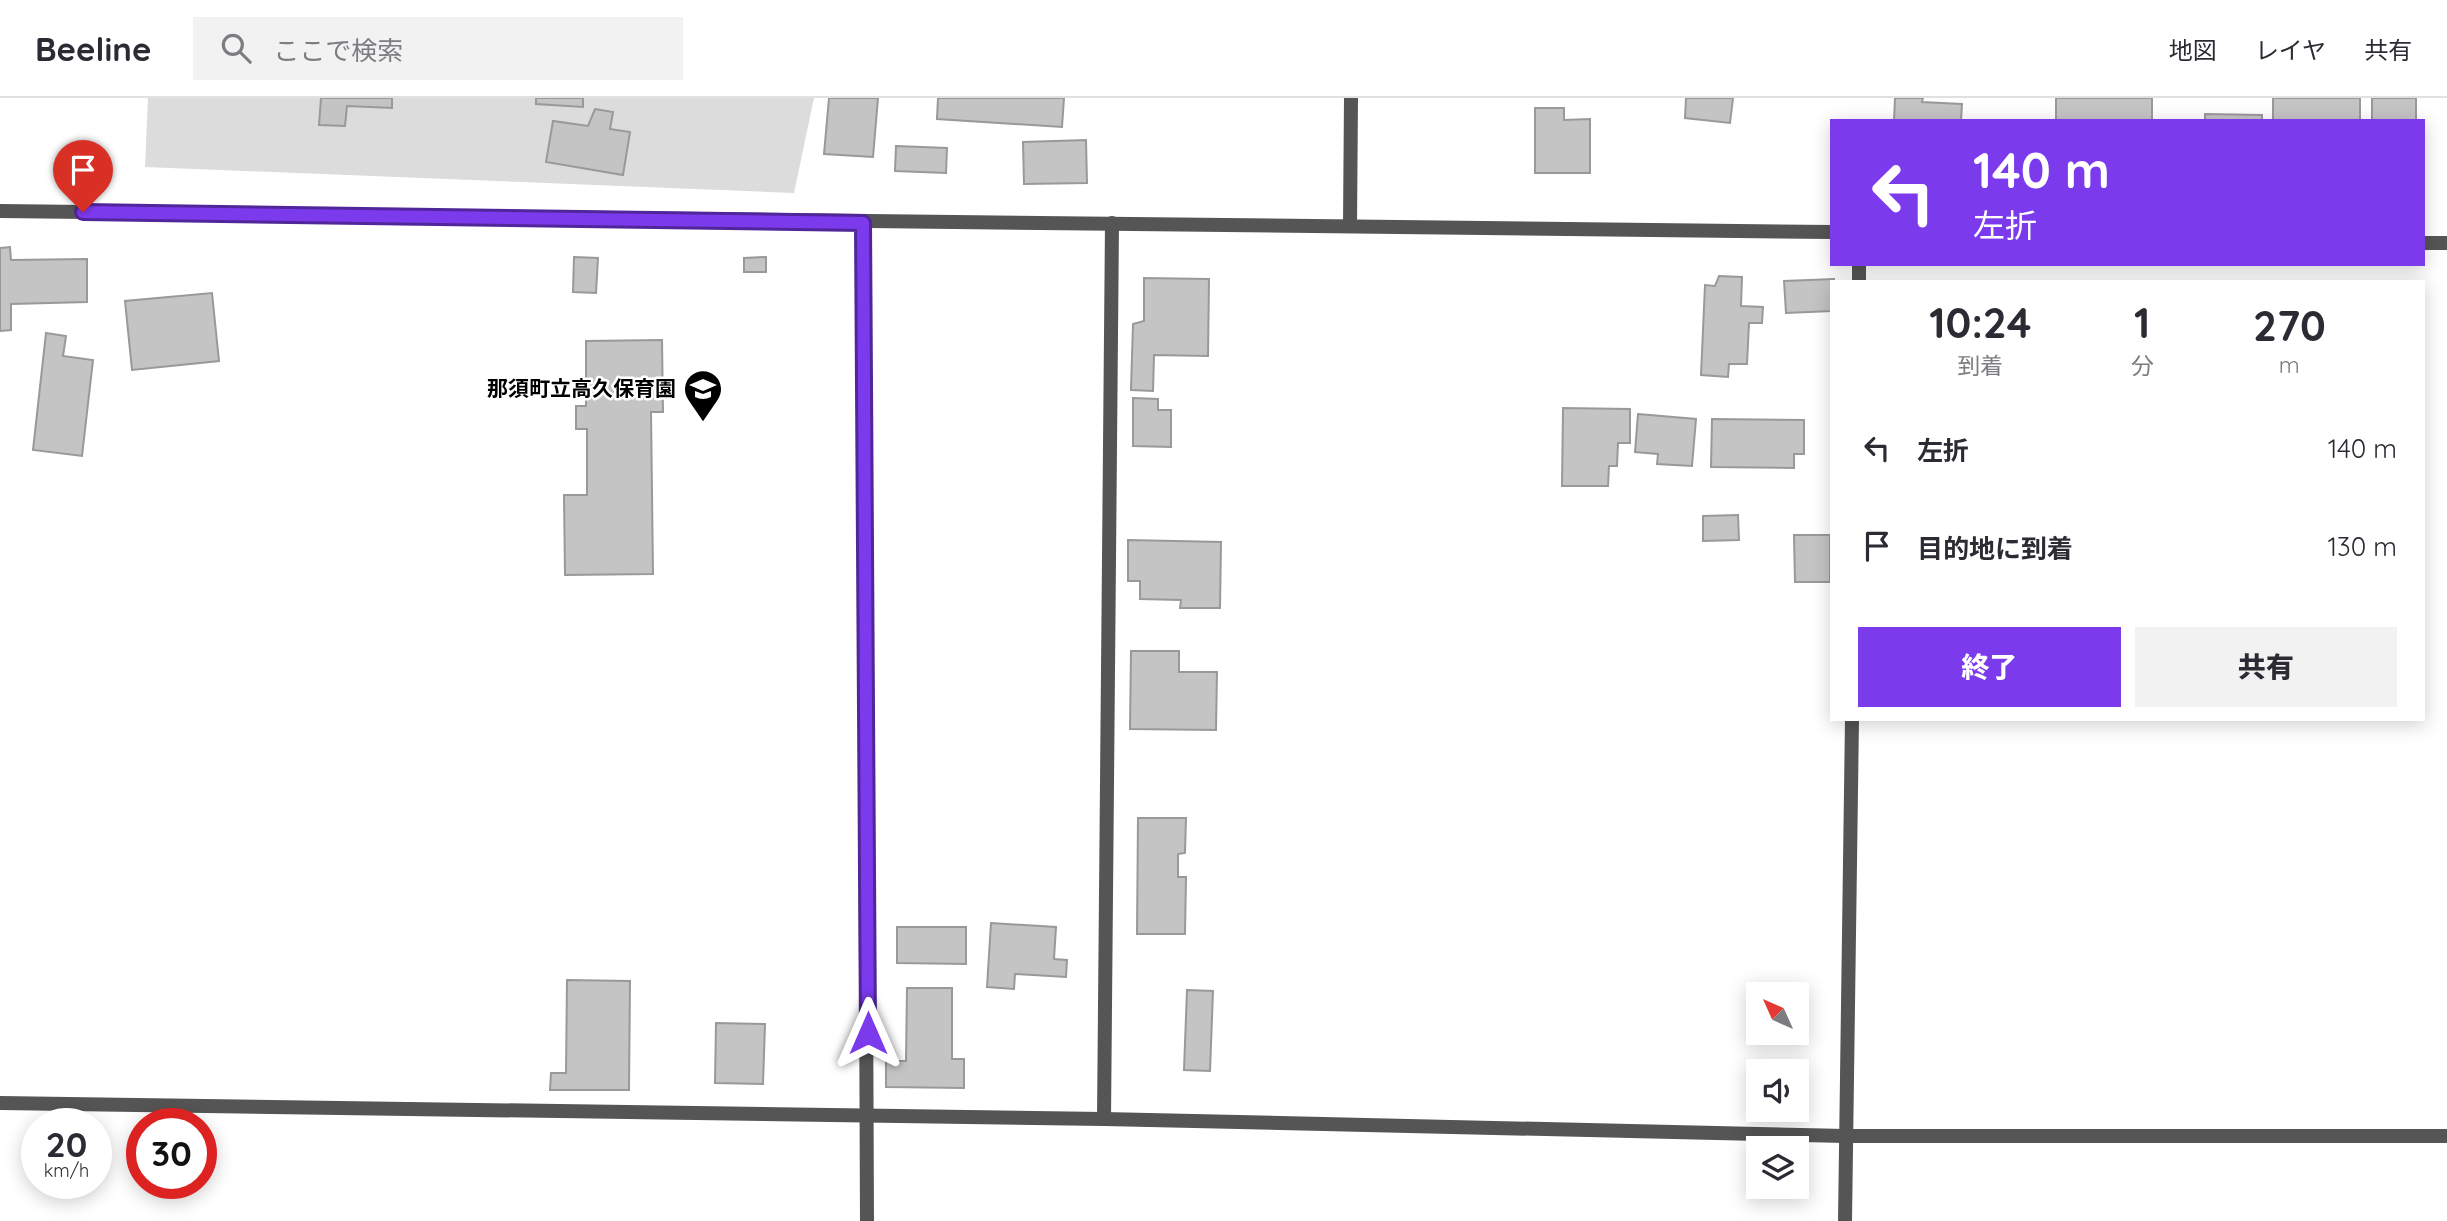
<!DOCTYPE html>
<html lang="ja">
<head>
<meta charset="utf-8">
<style>
  :root { --surface:#fff; --page:#f2f2f3; --text:#2b2b33; --muted:#7c7c81; --line:#e1e1e2; --accent:#7c3aed }
  body { margin:0; font-family:Quicksand,"Noto Sans JP",sans-serif; background:var(--page); color:var(--text); height:100vh; display:flex; flex-direction:column; font-size:26px; white-space:nowrap }
  * { box-sizing:border-box; margin:0 }
  p { font-size:23px; color:var(--muted) }
  .icon { flex:none; width:38px; height:38px; fill:none; stroke:currentColor; stroke-width:2; stroke-linecap:round; stroke-linejoin:round }
  .map { position:relative; flex:1; overflow:hidden }
  .details { position:absolute; left:1830px; top:182px; width:595px; height:441px; display:flex; flex-direction:column; background:var(--surface); border-radius:0px; box-shadow:0 4px 18px #0003 }
  .details>* { flex:none }
  .guide { position:absolute; left:1830px; top:21px; width:595px; height:147px; border-radius:0px; box-shadow:0 4px 18px #0003; background:#7c3aed; color:#fff; overflow:hidden }
  .needle { width:46px; rotate:315deg }
  .controls { position:absolute; left:1746px; top:884px; display:grid; gap:14px }
  .controls a { display:grid; place-items:center; width:63px; height:63px; border-radius:0px; background:var(--surface); box-shadow:0 4px 18px #0003; font-size:35px }
  .speed { position:absolute; left:21px; top:1010px; display:flex; gap:14px; font-size:35px; font-weight:700; text-align:center }
  .speed>* { display:grid; place-content:center; width:91px; height:91px; border-radius:50%; background:var(--surface); box-shadow:0 4px 18px #0003; line-height:1 }
  .speed small { font-size:18px; font-weight:400 }
  .speed .limit { border:10px solid #d22; background:#fff; color:#111 }
  .pin { position:absolute; display:grid; place-items:center; width:60px; height:60px; color:#fff; margin:-72px -30px; border-radius:50% 50% 50% 0; rotate:-45deg; box-shadow:0 0 7px #0007 }
  .pin .icon { rotate:45deg }
  .me { position:absolute; width:77px; margin:-38px; rotate:0deg; stroke-linejoin:round; filter:drop-shadow(0 0 5px #0008) }
  .turn { display:flex; align-items:center; gap:24px; height:147px; padding:0 28px; font-size:32px }
  .turn .icon { width:91px; height:91px; stroke-width:2.5 }
  .turn b { display:block; font-size:49px; line-height:60px }
  .eta { display:flex; justify-content:space-evenly; align-items:center; height:119px; text-align:center }
  .eta b { font-size:42px; font-weight:800; line-height:49px }
  .cta { display:flex; gap:14px; margin-top:auto; padding:14px 28px }
  .cta a { flex:1; height:80px; border-radius:0px; background:var(--accent); color:#fff; font-size:28px; font-weight:800; line-height:80px; text-align:center }
  .cta a+a { background:var(--page); color:var(--text) }
  ul { padding:0; list-style:none }
  li { display:flex; align-items:center; gap:21px; height:98px; padding:0 28px }
  li div { flex:1 }
  li b { display:block; font-size:26px }
  li em { font-style:normal }
  header { display:flex; align-items:center; gap:42px; box-sizing:border-box; height:98px; padding:0 35px; background:var(--surface); border-bottom:2px solid var(--line) }
  header strong { font-size:33px }
  nav { display:flex; gap:38px; margin-inline-start:auto; font-size:24px }
  .search { width:490px; height:63px; background:var(--page); display:flex; align-items:center; gap:18px; box-sizing:border-box; padding:0 24px; border-radius:0px; color:var(--muted); font-size:26px }
  .map>svg:first-child { display:block }
</style>
</head>
<body>
<header>
<strong>Beeline</strong>
<div class="search"><svg class="icon" aria-label="search" viewBox="0 0 24 24"><circle cx="10" cy="10" r="6"/><path d="M15 15l6 6"/></svg>ここで検索</div>
<nav><a>地図</a><a>レイヤ</a><a>共有</a></nav>
</header>
<div class="map">
<svg width="2447" height="1123" viewBox="0 0 2447 1123">
  <rect width="100%" height="100%" fill="#fff"/>
  <polygon fill="#dcdcdc" points="148,0 814,0 794,95 145,69"/>
  <g fill="#c4c4c4" stroke="#999" stroke-width="2">
    <polygon points="321,0 392,0 392,10 347,8 345,28 319,27"/>
    <polygon points="536,0 583,0 583,9 536,6"/>
    <polygon points="829,0 878,0 873,59 824,56"/>
    <polygon points="938,0 1064,0 1062,29 937,21"/>
    <polygon points="1686,0 1733,0 1730,25 1685,20"/>
    <polygon points="1895,0 1923,0 1922,4 1962,6 1961,23 1894,23"/>
    <rect x="2056" y="0" width="96" height="23"/>
    <rect x="2273" y="0" width="87" height="23"/>
    <rect x="2372" y="0" width="44" height="23"/>
    <polygon points="1535,10 1564,10 1564,22 1590,21 1590,75 1535,75"/>
    <polygon points="595,11 613,14 610,31 630,34 623,77 546,64 553,23 588,28"/>
    <polygon points="2205,16 2262,17 2262,23 2205,23"/>
    <polygon points="1086,42 1087,85 1024,86 1023,44"/>
    <polygon points="896,48 947,50 946,75 895,73"/>
    <polygon points="10,149 11,162 87,161 87,204 11,206 11,232 0,233 0,150"/>
    <polygon points="574,159 598,160 596,195 573,194"/>
    <polygon points="766,159 766,174 744,174 744,160"/>
    <polygon points="1719,178 1742,179 1741,208 1763,209 1762,225 1749,225 1747,266 1729,266 1728,279 1701,277 1705,187 1715,188"/>
    <polygon points="1144,180 1209,181 1208,258 1154,257 1153,293 1131,292 1133,226 1144,223"/>
    <polygon points="1834,181 1832,213 1786,215 1784,183"/>
    <polygon points="212,195 219,263 132,272 125,203"/>
    <polygon points="46,235 66,238 63,258 93,262 82,358 33,352"/>
    <polygon points="662,242 663,314 651,314 653,476 565,477 564,397 587,397 587,331 576,331 576,308 586,308 586,243"/>
    <polygon points="1133,300 1158,301 1158,312 1171,312 1171,349 1133,348"/>
    <polygon points="1563,310 1630,311 1630,345 1618,345 1617,368 1609,368 1608,388 1562,388"/>
    <polygon points="1638,316 1696,321 1692,368 1657,366 1658,356 1635,354"/>
    <polygon points="1712,321 1804,322 1804,356 1794,356 1794,370 1711,369"/>
    <polygon points="1738,417 1739,442 1703,443 1703,418"/>
    <polygon points="1794,437 1830,437 1830,484 1795,484"/>
    <polygon points="1128,442 1221,444 1220,510 1180,510 1181,502 1140,501 1140,483 1128,483"/>
    <polygon points="1131,553 1179,553 1179,574 1217,574 1216,632 1130,631"/>
    <polygon points="1138,720 1186,720 1185,755 1178,756 1178,779 1186,779 1185,836 1137,836"/>
    <polygon points="991,825 1056,829 1054,861 1067,862 1066,879 1015,876 1014,891 987,889"/>
    <polygon points="897,829 966,829 966,866 897,865"/>
    <polygon points="567,882 630,883 629,992 550,992 551,975 566,975"/>
    <polygon points="907,890 952,890 952,961 964,961 964,990 886,989 886,963 906,963"/>
    <polygon points="1187,892 1213,893 1210,973 1184,972"/>
    <polygon points="716,925 765,926 763,986 715,985"/>
  </g>
  <g fill="none" stroke-linecap="round" stroke-linejoin="round">
    <polyline stroke="#555" stroke-width="14" points="1350,128 1351,0"/>
    <g stroke="#555" stroke-width="14">
      <polyline points="863,125 867,1123"/>
      <polyline points="1859,184 1859,166"/>
      <polyline points="0,1005 1104,1021 1846,1038 2447,1038"/>
      <polyline points="1104,1021 1112,125"/>
      <polyline points="1845,1123 1852,621"/>
    </g>
    <g stroke="#555" stroke-width="14">
      <polyline points="0,113 1832,134"/>
      <polyline points="2424,145 2447,145"/>
    </g>
  </g>
  <g fill="none" stroke-linecap="round" stroke-linejoin="round">
    <defs>
      <polyline id="route" points="83,114 863,125 868,935"/>
    </defs>
    <use href="#route" stroke="#51269a" stroke-width="18"/>
    <use href="#route" stroke="#7c3aed" stroke-width="12"/>
  </g>
  <defs>
    <symbol id="school-pin" viewBox="-11 -11 22 30"><path d="M0 17L-7.5 6A9.5 9.5 0 1 1 7.5 6Z" fill="#000" stroke="#fff"/><path d="M0-5L7-2L0 1L-7-2ZM-4 1L0 2.5L4 1V4Q0 6-4 4Z" fill="#fff"/></symbol>
  </defs>
  <g fill-rule="evenodd">
    <use href="#school-pin" x="681" y="269" width="44" height="60"/>
  </g>
  <g text-anchor="middle" stroke-width="5" stroke-linejoin="round" paint-order="stroke">
    <g font-size="21" font-weight="bold" fill="#000" stroke="#fff" text-anchor="end">
      <text x="676" y="298">那須町立高久保育園</text>
    </g>
  </g>
</svg>
<div class="controls">
<a><svg class="needle" viewBox="-14 -14 28 28"><path d="M0-13l5 13h-10z" fill="#e53935"/><path d="M0 13l5-13h-10z" fill="#7c7c81"/></svg></a>
<a><svg class="icon" aria-label="sound" viewBox="0 0 24 24"><path d="M4 9h4l5-4v14l-5-4H4zM17 9q2 3 0 6"/></svg></a>
<a><svg class="icon" aria-label="layers" viewBox="0 0 24 24"><path d="M12 4l9 5-9 5-9-5zM3 14l9 5 9-5"/></svg></a>
</div>
<div class="speed"><div>20<small>km/h</small></div><div class="limit">30</div></div>
<div class="pin" style="left:83px;top:114px;background:#d93025"><svg class="icon" aria-label="arrive" viewBox="0 0 24 24"><path d="M6 21V4h12l-3 4 3 4H6"/></svg></div>
<svg class="me" style="left:868px;top:935px" viewBox="-20 -20 40 40"><path d="M0-17L14 15 0 8-14 15z" fill="#7c3aed" stroke="#fff" stroke-width="4"/></svg>
<div class="guide">
<div class="turn"><svg class="icon" aria-label="left" viewBox="0 0 24 24"><path d="M17 20v-9H6M10 6l-5 5 5 5"/></svg><div><b>140 m</b>左折</div></div>
</div>
<section class="details">
<div class="eta">
<div><b>10:24</b><p>到着</p></div>
<div><b>1</b><p>分</p></div>
<div><b>270</b><p>m</p></div>
</div>
<ul>
<li><svg class="icon" aria-label="left" viewBox="0 0 24 24"><path d="M17 20v-9H6M10 6l-5 5 5 5"/></svg><div><b>左折</b></div><em>140 m</em></li>
<li><svg class="icon" aria-label="arrive" viewBox="0 0 24 24"><path d="M6 21V4h12l-3 4 3 4H6"/></svg><div><b>目的地に到着</b></div><em>130 m</em></li>
</ul>
<div class="cta"><a>終了</a><a>共有</a></div>
</section>
</div>
</body>
</html>
